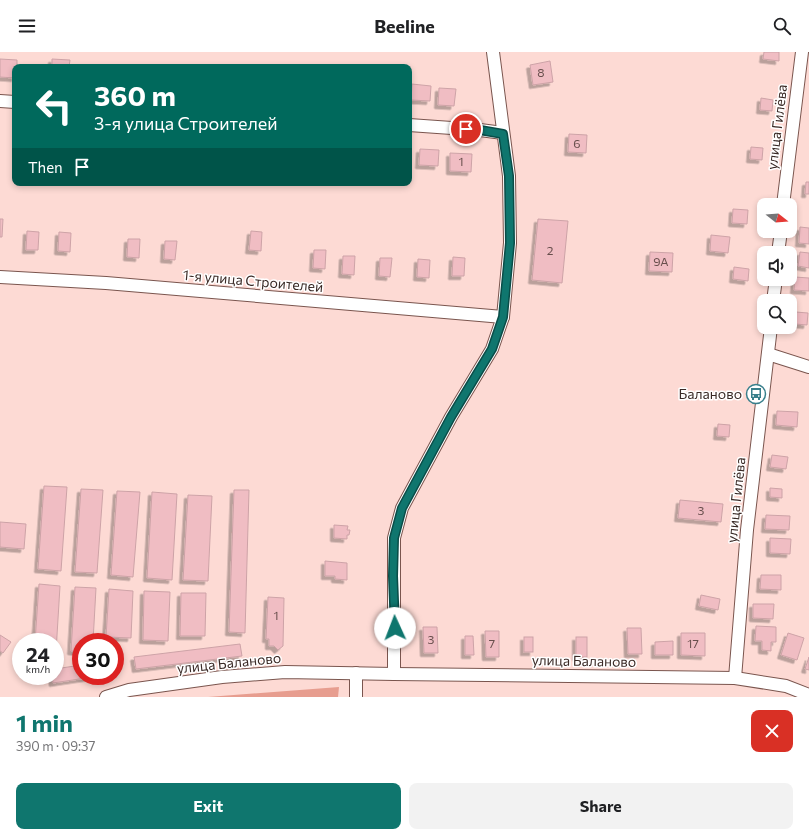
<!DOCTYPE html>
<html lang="en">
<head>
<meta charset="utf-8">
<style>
  :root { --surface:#fff; --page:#f2f2f2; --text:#202124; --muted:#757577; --accent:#0f766e }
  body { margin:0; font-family:Commissioner,sans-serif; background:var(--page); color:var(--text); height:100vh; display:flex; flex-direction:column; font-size:15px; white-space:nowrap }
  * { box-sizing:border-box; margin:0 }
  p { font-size:13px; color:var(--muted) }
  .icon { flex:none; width:22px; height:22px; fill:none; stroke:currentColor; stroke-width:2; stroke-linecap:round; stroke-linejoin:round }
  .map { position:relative; height:645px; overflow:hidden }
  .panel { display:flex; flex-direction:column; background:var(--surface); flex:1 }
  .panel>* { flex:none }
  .hud { position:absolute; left:12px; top:12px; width:400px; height:122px; border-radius:8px; box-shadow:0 2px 6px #0003; background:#00695c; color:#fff; overflow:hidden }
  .needle { width:26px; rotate:107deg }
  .tools { position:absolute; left:757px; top:146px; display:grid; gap:8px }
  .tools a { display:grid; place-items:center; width:40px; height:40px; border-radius:8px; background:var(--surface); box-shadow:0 2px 6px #0003; font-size:20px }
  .speed { position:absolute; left:12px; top:581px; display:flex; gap:8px; font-size:20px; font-weight:700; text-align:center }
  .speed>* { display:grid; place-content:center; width:52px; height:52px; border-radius:50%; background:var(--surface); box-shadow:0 2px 6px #0003; line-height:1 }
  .speed small { font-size:10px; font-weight:400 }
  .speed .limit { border:6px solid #d22; background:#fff; color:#111 }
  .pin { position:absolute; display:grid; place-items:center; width:34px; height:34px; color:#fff; margin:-17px; border:2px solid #fff; border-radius:50%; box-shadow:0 1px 4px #0007 }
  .me { position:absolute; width:44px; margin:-22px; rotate:358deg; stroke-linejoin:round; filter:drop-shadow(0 0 3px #0008) }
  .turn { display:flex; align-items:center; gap:14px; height:84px; padding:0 16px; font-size:18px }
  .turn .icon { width:52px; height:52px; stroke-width:2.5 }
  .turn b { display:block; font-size:28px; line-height:34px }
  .then { display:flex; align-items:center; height:38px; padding:0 16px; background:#0003; gap:8px; font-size:15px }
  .round { display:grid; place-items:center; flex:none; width:42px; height:42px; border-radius:8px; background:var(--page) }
  .head { display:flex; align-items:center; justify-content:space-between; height:68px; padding:0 16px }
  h1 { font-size:24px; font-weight:700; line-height:30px; color:var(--accent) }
  .cta { display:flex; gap:8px; margin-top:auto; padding:8px 16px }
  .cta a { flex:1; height:46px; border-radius:8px; background:var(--accent); color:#fff; font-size:16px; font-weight:700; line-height:46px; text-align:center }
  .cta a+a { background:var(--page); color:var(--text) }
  header { display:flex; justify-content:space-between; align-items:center; height:52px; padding:0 16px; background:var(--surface); font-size:18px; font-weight:700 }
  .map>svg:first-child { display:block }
</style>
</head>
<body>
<header><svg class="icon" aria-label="menu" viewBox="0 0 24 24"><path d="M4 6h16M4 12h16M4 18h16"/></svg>Beeline<svg class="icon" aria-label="search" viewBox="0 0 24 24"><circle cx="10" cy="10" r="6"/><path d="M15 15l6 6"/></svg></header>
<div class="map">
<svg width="809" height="645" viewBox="0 0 809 645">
  <defs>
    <filter id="shadow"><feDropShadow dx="-3.5" dy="3.5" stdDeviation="0" flood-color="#0004"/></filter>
  </defs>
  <rect width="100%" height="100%" fill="#fddad4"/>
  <polygon fill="#e79d8f" points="339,635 338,645 208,645"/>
  <g fill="#f0bdc3" stroke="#cda3a7" filter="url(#shadow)">
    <polygon points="764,0 779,0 779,9 763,7"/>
    <polygon points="0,7 17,8 17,15 15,15 15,26 0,25"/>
    <polygon points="52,7 70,8 69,15 52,15"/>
    <polygon points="550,9 553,30 533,33 530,13"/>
    <rect x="105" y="13" width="18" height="2"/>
    <polygon points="412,32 431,34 430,49 411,48"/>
    <polygon points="439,36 456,37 454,54 438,53"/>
    <polygon points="761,46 773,48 772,59 760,58"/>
    <polygon points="569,82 587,83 586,101 568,100"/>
    <polygon points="751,95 763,96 762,108 750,107"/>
    <polygon points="420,97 439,98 438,114 419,113"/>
    <polygon points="450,101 472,102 471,120 450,119"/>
    <polygon points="806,130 809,130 809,142 805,142"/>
    <polygon points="733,157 748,158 747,172 732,171"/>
    <polygon points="0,167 3,167 2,185 0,185"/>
    <polygon points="538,167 568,169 562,231 532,228"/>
    <polygon points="800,175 809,176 809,192 799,191"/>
    <polygon points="27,179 39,180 38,198 26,198"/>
    <polygon points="251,179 262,180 261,199 249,198"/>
    <polygon points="59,180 71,181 70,200 58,199"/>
    <polygon points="711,183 730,185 728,201 710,199"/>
    <polygon points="128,187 140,187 139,206 127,205"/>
    <polygon points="165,189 177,189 175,208 164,207"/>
    <polygon points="314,198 326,198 325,217 313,216"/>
    <polygon points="650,200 673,201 672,220 649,219"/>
    <polygon points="800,200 809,201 809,216 798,214"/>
    <polygon points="343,204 355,204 354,223 342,222"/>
    <polygon points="453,205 465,206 464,224 452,224"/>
    <polygon points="380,206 392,206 390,225 379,224"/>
    <polygon points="418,207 430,208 429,226 417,225"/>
    <polygon points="734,215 749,217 748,229 733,227"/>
    <polygon points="795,225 809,226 809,239 794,238"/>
    <polygon points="796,260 808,261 807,273 795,272"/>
    <polygon points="777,359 798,360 797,375 776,373"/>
    <polygon points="718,372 730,373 729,385 717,384"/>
    <polygon points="772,403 788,405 786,417 770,415"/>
    <polygon points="44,434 67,435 61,519 38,517"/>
    <polygon points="770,436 782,437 782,446 770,445"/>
    <polygon points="81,437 103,438 97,521 75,520"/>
    <polygon points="234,438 249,438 245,581 229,580"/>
    <polygon points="117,439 140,440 133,525 111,523"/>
    <polygon points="152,440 177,442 172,528 147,526"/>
    <polygon points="188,443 212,444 208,529 183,528"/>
    <polygon points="680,448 723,452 721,470 678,466"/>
    <polygon points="766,463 790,464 789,478 765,477"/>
    <polygon points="0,470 26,472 24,497 0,495"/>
    <polygon points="334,473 348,474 347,478 350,478 349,483 347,483 347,487 334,486"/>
    <polygon points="770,486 791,487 790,502 770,501"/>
    <polygon points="325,509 347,511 347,528 335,527 335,524 325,524"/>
    <polygon points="761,523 781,523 781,538 760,537"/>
    <polygon points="39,532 60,534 56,600 55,600 55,590 35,590"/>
    <polygon points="75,535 96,536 93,590 81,590 81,600 71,599"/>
    <polygon points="109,537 133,539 131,586 106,585"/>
    <polygon points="144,539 170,540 168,589 143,588"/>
    <polygon points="181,541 206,541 205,584 180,584"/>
    <polygon points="701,543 720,547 718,558 699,554"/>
    <polygon points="268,545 284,546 283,594 278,598 274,594 269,594 269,587 266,587"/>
    <polygon points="753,552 774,552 773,567 753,566"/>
    <polygon points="756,574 776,575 776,590 771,590 771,599 762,598 762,589 755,589"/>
    <polygon points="423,575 437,575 438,601 424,601"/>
    <polygon points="627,576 641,576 642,602 628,602"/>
    <polygon points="485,579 499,579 499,605 486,605"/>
    <polygon points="681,581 705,581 705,604 681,603"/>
    <polygon points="788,581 804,586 797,608 781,603"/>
    <polygon points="0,583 11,590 3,601 0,599"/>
    <polygon points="465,584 473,584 474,603 465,603"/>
    <rect x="524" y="585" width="9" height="15"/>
    <rect x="576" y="585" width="11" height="20"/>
    <polygon points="673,589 673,603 655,603 655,590"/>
    <polygon points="240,592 242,604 136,617 134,605"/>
    <polygon points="809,605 809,618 805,617"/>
    <polygon points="81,613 81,624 99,624 53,631 52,624 55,624 55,617"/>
  </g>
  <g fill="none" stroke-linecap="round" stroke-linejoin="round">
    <defs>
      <g id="minor">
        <polyline points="0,49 15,50"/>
        <polyline points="409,73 480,78 503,81"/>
        <polyline points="783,153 802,0"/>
        <polyline points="778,201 781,179"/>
        <polyline points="0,225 106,231 503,265"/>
        <polyline points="773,249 776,227"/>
        <polyline points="768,302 809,315"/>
        <polyline points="394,622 394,486 402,456 451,365 492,297 503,265 510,191 509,124 493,0"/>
        <polyline points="735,626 747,478 771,275"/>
        <polyline points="106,645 129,638 222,625 285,620 394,622 735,626 786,634 809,643"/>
        <polyline points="356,645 356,621"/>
      </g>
    </defs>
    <use href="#minor" stroke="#7a554e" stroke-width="14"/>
    <use href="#minor" stroke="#fff" stroke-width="12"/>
  </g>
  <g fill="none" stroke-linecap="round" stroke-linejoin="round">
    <defs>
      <polyline id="route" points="395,576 393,524 394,486 402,456 451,365 492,297 503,265 510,191 509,124 503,82 480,78 466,77"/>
    </defs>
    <use href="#route" stroke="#0a4d48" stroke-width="10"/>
    <use href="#route" stroke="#0f766e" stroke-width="7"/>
  </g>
  <defs>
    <symbol id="bus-ring" viewBox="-11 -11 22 22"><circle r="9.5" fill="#fff" stroke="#397f8b" stroke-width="1.5"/><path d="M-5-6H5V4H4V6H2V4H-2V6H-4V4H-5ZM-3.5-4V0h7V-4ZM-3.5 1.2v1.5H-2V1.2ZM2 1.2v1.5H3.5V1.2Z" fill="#397f8b"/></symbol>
  </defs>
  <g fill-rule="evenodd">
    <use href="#bus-ring" x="745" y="331" width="22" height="22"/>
  </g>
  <g text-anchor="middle" stroke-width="3" stroke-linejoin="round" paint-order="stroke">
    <g font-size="12" fill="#684f4d">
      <text x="541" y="25">8</text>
      <text x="577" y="96">6</text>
      <text x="461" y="114">1</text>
      <text x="550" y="203">2</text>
      <text x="661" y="214">9А</text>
      <text x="701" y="463">3</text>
      <text x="276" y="568">1</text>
      <text x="431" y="592">3</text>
      <text x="492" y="596">7</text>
      <text x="693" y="596">17</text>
    </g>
    <g font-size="14" fill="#3a2a26" stroke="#fff">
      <text transform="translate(777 75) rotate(-83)" y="5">улица Гилёва</text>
      <text transform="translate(253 229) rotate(5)" y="5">1-я улица Строителей</text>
      <text transform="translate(736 448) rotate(-84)" y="5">улица Гилёва</text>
      <text transform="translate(584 609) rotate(1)" y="5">улица Баланово</text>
      <text transform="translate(229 611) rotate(-6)" y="5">улица Баланово</text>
    </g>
    <g font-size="14" fill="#3a2a26" stroke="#fff" text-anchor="end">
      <text x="742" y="347">Баланово</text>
    </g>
  </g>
</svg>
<div class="tools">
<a><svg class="needle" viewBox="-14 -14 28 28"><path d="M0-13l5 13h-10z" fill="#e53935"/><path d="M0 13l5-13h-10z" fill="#757577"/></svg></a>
<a><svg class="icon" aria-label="sound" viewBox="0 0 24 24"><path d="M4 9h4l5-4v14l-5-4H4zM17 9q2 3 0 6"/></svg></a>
<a><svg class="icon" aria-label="search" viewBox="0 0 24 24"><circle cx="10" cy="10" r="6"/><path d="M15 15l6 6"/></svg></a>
</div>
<div class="speed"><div>24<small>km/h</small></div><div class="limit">30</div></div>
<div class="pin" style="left:466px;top:77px;background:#d93025"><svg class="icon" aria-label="arrive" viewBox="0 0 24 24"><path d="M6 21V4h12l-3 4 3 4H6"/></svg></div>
<svg class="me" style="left:395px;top:576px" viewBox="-20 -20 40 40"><circle r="19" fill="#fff"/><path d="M0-13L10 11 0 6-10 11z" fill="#0f766e"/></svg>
<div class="hud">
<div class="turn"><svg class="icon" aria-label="left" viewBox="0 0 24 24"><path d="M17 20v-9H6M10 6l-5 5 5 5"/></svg><div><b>360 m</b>3-я улица Строителей</div></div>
<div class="then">Then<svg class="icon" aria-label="arrive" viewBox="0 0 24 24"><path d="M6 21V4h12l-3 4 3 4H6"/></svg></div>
</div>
</div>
<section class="panel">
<div class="head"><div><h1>1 min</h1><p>390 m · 09:37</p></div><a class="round" style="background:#d93025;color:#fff"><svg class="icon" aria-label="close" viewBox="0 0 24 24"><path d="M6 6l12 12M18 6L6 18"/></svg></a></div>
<div class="cta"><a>Exit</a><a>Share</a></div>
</section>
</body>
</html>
